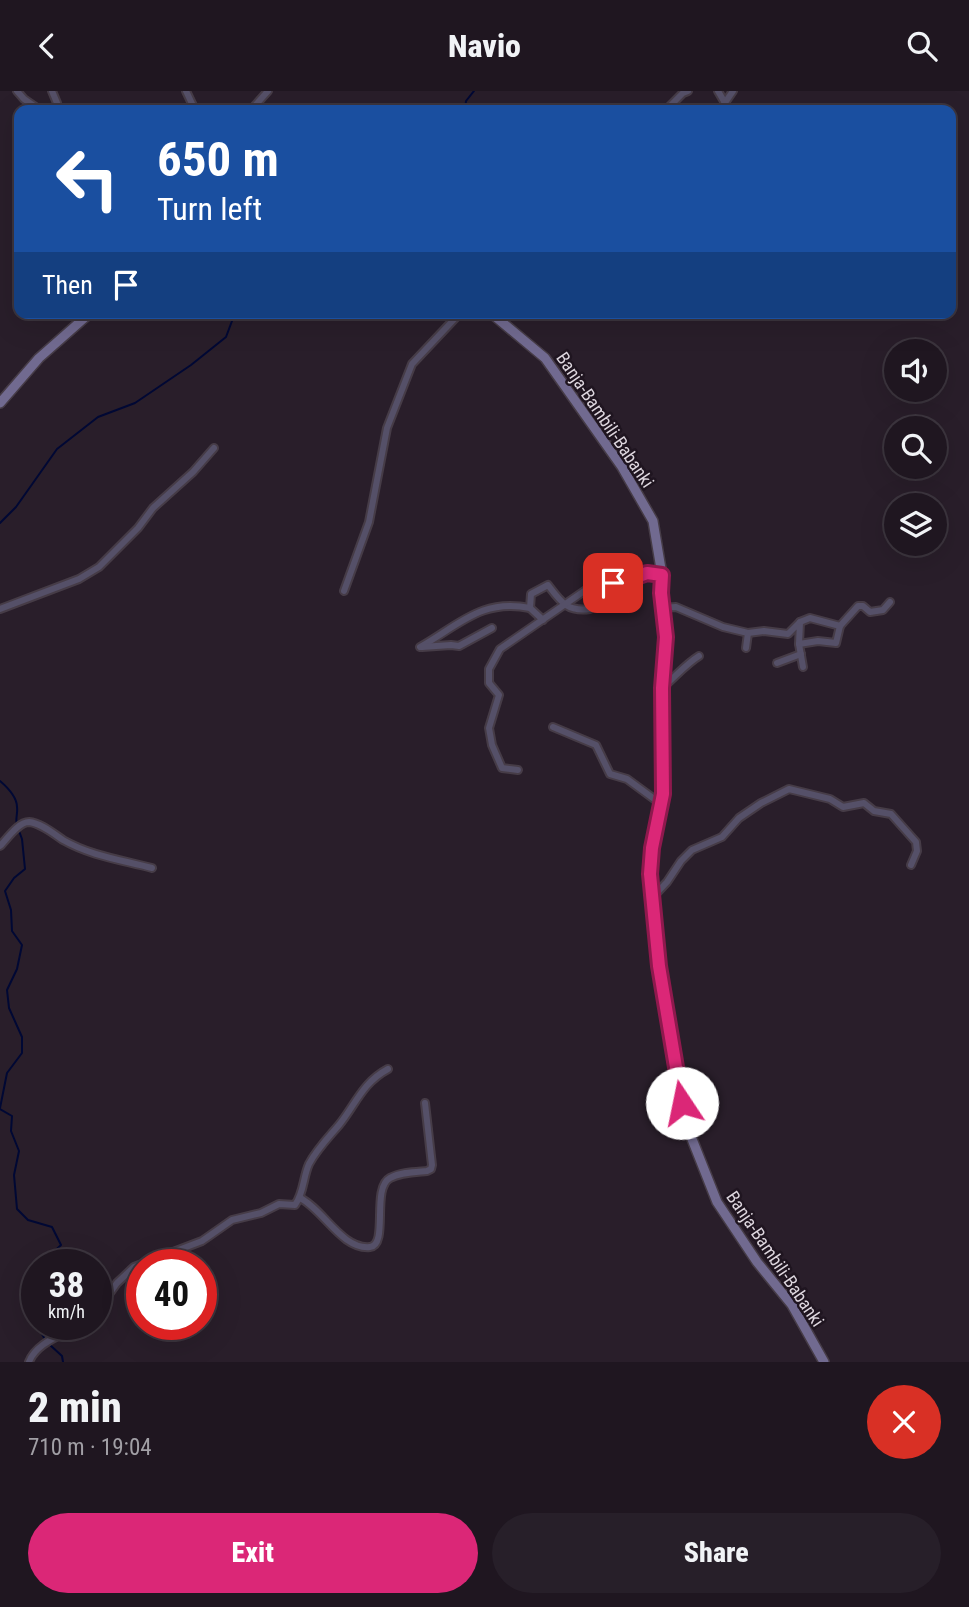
<!DOCTYPE html>
<html lang="en">
<head>
<meta charset="utf-8">
<style>
  :root { --surface:#1f1620; --page:#271f29; --text:#f1f3f6; --muted:#a19fa5; --line:#3c353e; --accent:#db2777 }
  body { margin:0; font-family:"Roboto Condensed",sans-serif; background:var(--page); color:var(--text); height:100vh; display:flex; flex-direction:column; font-size:26px; white-space:nowrap }
  * { box-sizing:border-box; margin:0 }
  p { font-size:23px; color:var(--muted) }
  .icon { flex:none; width:38px; height:38px; fill:none; stroke:currentColor; stroke-width:2; stroke-linecap:round; stroke-linejoin:round }
  .map { position:relative; height:1271px; overflow:hidden }
  .side { display:flex; flex-direction:column; background:var(--surface); flex:1 }
  .side>* { flex:none }
  .banner { position:absolute; left:14px; top:14px; width:942px; height:214px; border-radius:14px; box-shadow:0 7px 28px #0002,0 0 0 2px var(--line); background:#1a4fa0; color:#fff; overflow:hidden }
  .fabs { position:absolute; left:884px; top:248px; display:grid; gap:14px }
  .fabs a { display:grid; place-items:center; width:63px; height:63px; border-radius:50%; background:var(--surface); box-shadow:0 7px 28px #0002,0 0 0 2px var(--line); font-size:35px }
  .speed { position:absolute; left:21px; top:1158px; display:flex; gap:14px; font-size:35px; font-weight:700; text-align:center }
  .speed>* { display:grid; place-content:center; width:91px; height:91px; border-radius:50%; background:var(--surface); box-shadow:0 7px 28px #0002,0 0 0 2px var(--line); line-height:1 }
  .speed small { font-size:18px; font-weight:400 }
  .speed .limit { border:10px solid #d22; background:#fff; color:#111 }
  .pin { position:absolute; display:grid; place-items:center; width:60px; height:60px; color:#fff; margin:-30px; border-radius:14px; box-shadow:0 4px 10px #0006 }
  .me { position:absolute; width:77px; margin:-38px; rotate:349deg; stroke-linejoin:round; filter:drop-shadow(0 0 5px #0008) }
  .turn { display:flex; align-items:center; gap:24px; height:147px; padding:0 28px; font-size:32px }
  .turn .icon { width:91px; height:91px; stroke-width:2.5 }
  .turn b { display:block; font-size:49px; line-height:60px }
  .then { display:flex; align-items:center; height:66px; padding:0 28px; background:#0003; gap:14px; font-size:26px }
  .round { display:grid; place-items:center; flex:none; width:74px; height:74px; border-radius:37px; background:var(--page) }
  .summary { display:flex; align-items:center; justify-content:space-between; height:119px; padding:0 28px }
  h1 { font-size:42px; font-weight:800; line-height:52px }
  .action { display:flex; gap:14px; margin-top:auto; padding:14px 28px }
  .action a { flex:1; height:80px; border-radius:42px; background:var(--accent); color:#fff; font-size:28px; font-weight:800; line-height:80px; text-align:center }
  .action a+a { background:var(--page); color:var(--text) }
  header { display:flex; justify-content:space-between; align-items:center; height:91px; padding:0 28px; background:var(--surface); font-size:32px; font-weight:800 }
  .map>svg:first-child { display:block }
</style>
</head>
<body>
<header><svg class="icon" aria-label="back" viewBox="0 0 24 24"><path d="M15 5l-7 7 7 7"/></svg>Navio<svg class="icon" aria-label="search" viewBox="0 0 24 24"><circle cx="10" cy="10" r="6"/><path d="M15 15l6 6"/></svg></header>
<div class="map">
<svg width="969" height="1271" viewBox="0 0 969 1271">
  <rect width="100%" height="100%" fill="#291e2a"/>
  <g fill="none" stroke-linecap="round" stroke-linejoin="round">
    <g stroke="#000834" stroke-width="2">
      <polyline points="465,19 466,10 474,0"/>
      <polyline points="0,432 16,416 57,358 98,326 135,312 191,274 226,246 235,222"/>
      <path d="M0,690C7,696 17,706 17,716C18,723 15,727 17,735"/>
      <polyline points="0,1017 7,982 22,962 22,946 9,917 7,899 17,878 22,854 12,840 11,819 5,800 14,787 25,778 22,748 19,740"/>
      <polyline points="0,1018 12,1025 11,1040 19,1060 14,1084 17,1118 28,1129 52,1136 61,1154 44,1170 42,1174"/>
      <polyline points="37,1188 33,1197 34,1229 46,1250"/>
      <polyline points="50,1254 62,1265 63,1271"/>
    </g>
    <defs>
      <g id="street">
        <polyline points="17,0 24,8 40,19"/>
        <polyline points="52,0 57,12 55,19"/>
        <polyline points="186,0 195,19"/>
        <polyline points="718,0 725,12"/>
        <polyline points="251,19 268,0"/>
        <polyline points="666,19 683,2 688,0"/>
        <polyline points="720,19 733,0"/>
        <polyline points="344,500 369,431 387,337 412,273 460,222"/>
        <polyline points="662,517 676,516 723,536 748,542 746,557"/>
        <polyline points="0,518 79,488 99,476 138,437 153,417 193,381 214,357"/>
        <path d="M543,529L530,517L531,503L548,494C561,511 567,521 590,518"/>
        <polyline points="840,535 858,515 863,515 870,521 883,519 890,511"/>
        <polyline points="748,542 764,540 788,543 800,531 799,553 803,576"/>
        <polyline points="799,553 818,550 836,552 840,535 810,527 800,531"/>
        <path d="M420,556C459,534 482,507 530,517"/>
        <polyline points="422,556 451,554 459,555 492,537"/>
        <polyline points="777,572 801,563"/>
        <path d="M662,597C675,586 686,573 699,565"/>
        <polyline points="553,636 596,654 610,683 627,688 661,713"/>
        <polyline points="518,679 502,677 492,654 489,637 499,604 489,592 489,578 500,558 593,494 628,489 647,482 662,484"/>
        <path d="M0,755C7,748 18,731 29,731C41,732 54,743 63,749C91,765 122,769 152,777"/>
        <polyline points="652,807 667,791 681,770 692,759 722,746 739,727 761,712 789,698 830,708 843,716 864,712 874,720 891,723 916,751 917,760 911,774"/>
        <path d="M300,1107C323,1118 342,1159 370,1156C389,1154 371,1097 390,1087C401,1081 415,1081 427,1080L431,1078L432,1074L425,1012"/>
        <path d="M96,1217L104,1210L117,1192L134,1176L202,1150L232,1129L261,1122L279,1113L295,1114C304,1102 303,1086 309,1073C317,1058 328,1047 339,1034C356,1013 362,992 388,978"/>
        <path d="M29,1271C36,1252 62,1244 78,1234"/>
      </g>
      <g id="secondary">
        <polyline points="491,222 545,267 622,376 653,430 662,484 661,502 666,546 662,597 663,703 652,757 650,783 659,875 672,958 688,1038 717,1111 757,1171 792,1214 824,1271"/>
        <polyline points="0,312 39,267 90,222"/>
      </g>
    </defs>
    <use href="#street" stroke="#463c47" stroke-width="10"/>
    <use href="#secondary" stroke="#463c47" stroke-width="12"/>
    <use href="#street" stroke="#555068" stroke-width="6"/>
    <use href="#secondary" stroke="#716a90" stroke-width="9"/>
  </g>
  <g fill="none" stroke-linecap="round" stroke-linejoin="round">
    <defs>
      <polyline id="route" points="613,492 628,489 647,482 662,484 661,502 666,546 662,597 663,703 652,757 650,783 659,875 682,1012"/>
    </defs>
    <use href="#route" stroke="#8e194d" stroke-width="18"/>
    <use href="#route" stroke="#db2777" stroke-width="12"/>
  </g>
  <g text-anchor="middle" stroke-width="5" stroke-linejoin="round" paint-order="stroke">
    <g font-size="18" fill="#ded7df" stroke="#1f1520">
      <text transform="translate(605 329) rotate(56)" y="6">Banja-Bambili-Babanki</text>
      <text transform="translate(775 1168) rotate(56)" y="6">Banja-Bambili-Babanki</text>
    </g>
  </g>
</svg>
<div class="fabs">
<a><svg class="icon" aria-label="sound" viewBox="0 0 24 24"><path d="M4 9h4l5-4v14l-5-4H4zM17 9q2 3 0 6"/></svg></a>
<a><svg class="icon" aria-label="search" viewBox="0 0 24 24"><circle cx="10" cy="10" r="6"/><path d="M15 15l6 6"/></svg></a>
<a><svg class="icon" aria-label="layers" viewBox="0 0 24 24"><path d="M12 4l9 5-9 5-9-5zM3 14l9 5 9-5"/></svg></a>
</div>
<div class="speed"><div>38<small>km/h</small></div><div class="limit">40</div></div>
<div class="pin" style="left:613px;top:492px;background:#d93025"><svg class="icon" aria-label="arrive" viewBox="0 0 24 24"><path d="M6 21V4h12l-3 4 3 4H6"/></svg></div>
<svg class="me" style="left:682px;top:1012px" viewBox="-20 -20 40 40"><circle r="19" fill="#fff"/><path d="M0-13L10 11 0 6-10 11z" fill="#db2777"/></svg>
<div class="banner">
<div class="turn"><svg class="icon" aria-label="left" viewBox="0 0 24 24"><path d="M17 20v-9H6M10 6l-5 5 5 5"/></svg><div><b>650 m</b>Turn left</div></div>
<div class="then">Then<svg class="icon" aria-label="arrive" viewBox="0 0 24 24"><path d="M6 21V4h12l-3 4 3 4H6"/></svg></div>
</div>
</div>
<section class="side">
<div class="summary"><div><h1>2 min</h1><p>710 m · 19:04</p></div><a class="round" style="background:#d93025;color:#fff"><svg class="icon" aria-label="close" viewBox="0 0 24 24"><path d="M6 6l12 12M18 6L6 18"/></svg></a></div>
<div class="action"><a>Exit</a><a>Share</a></div>
</section>
</body>
</html>
